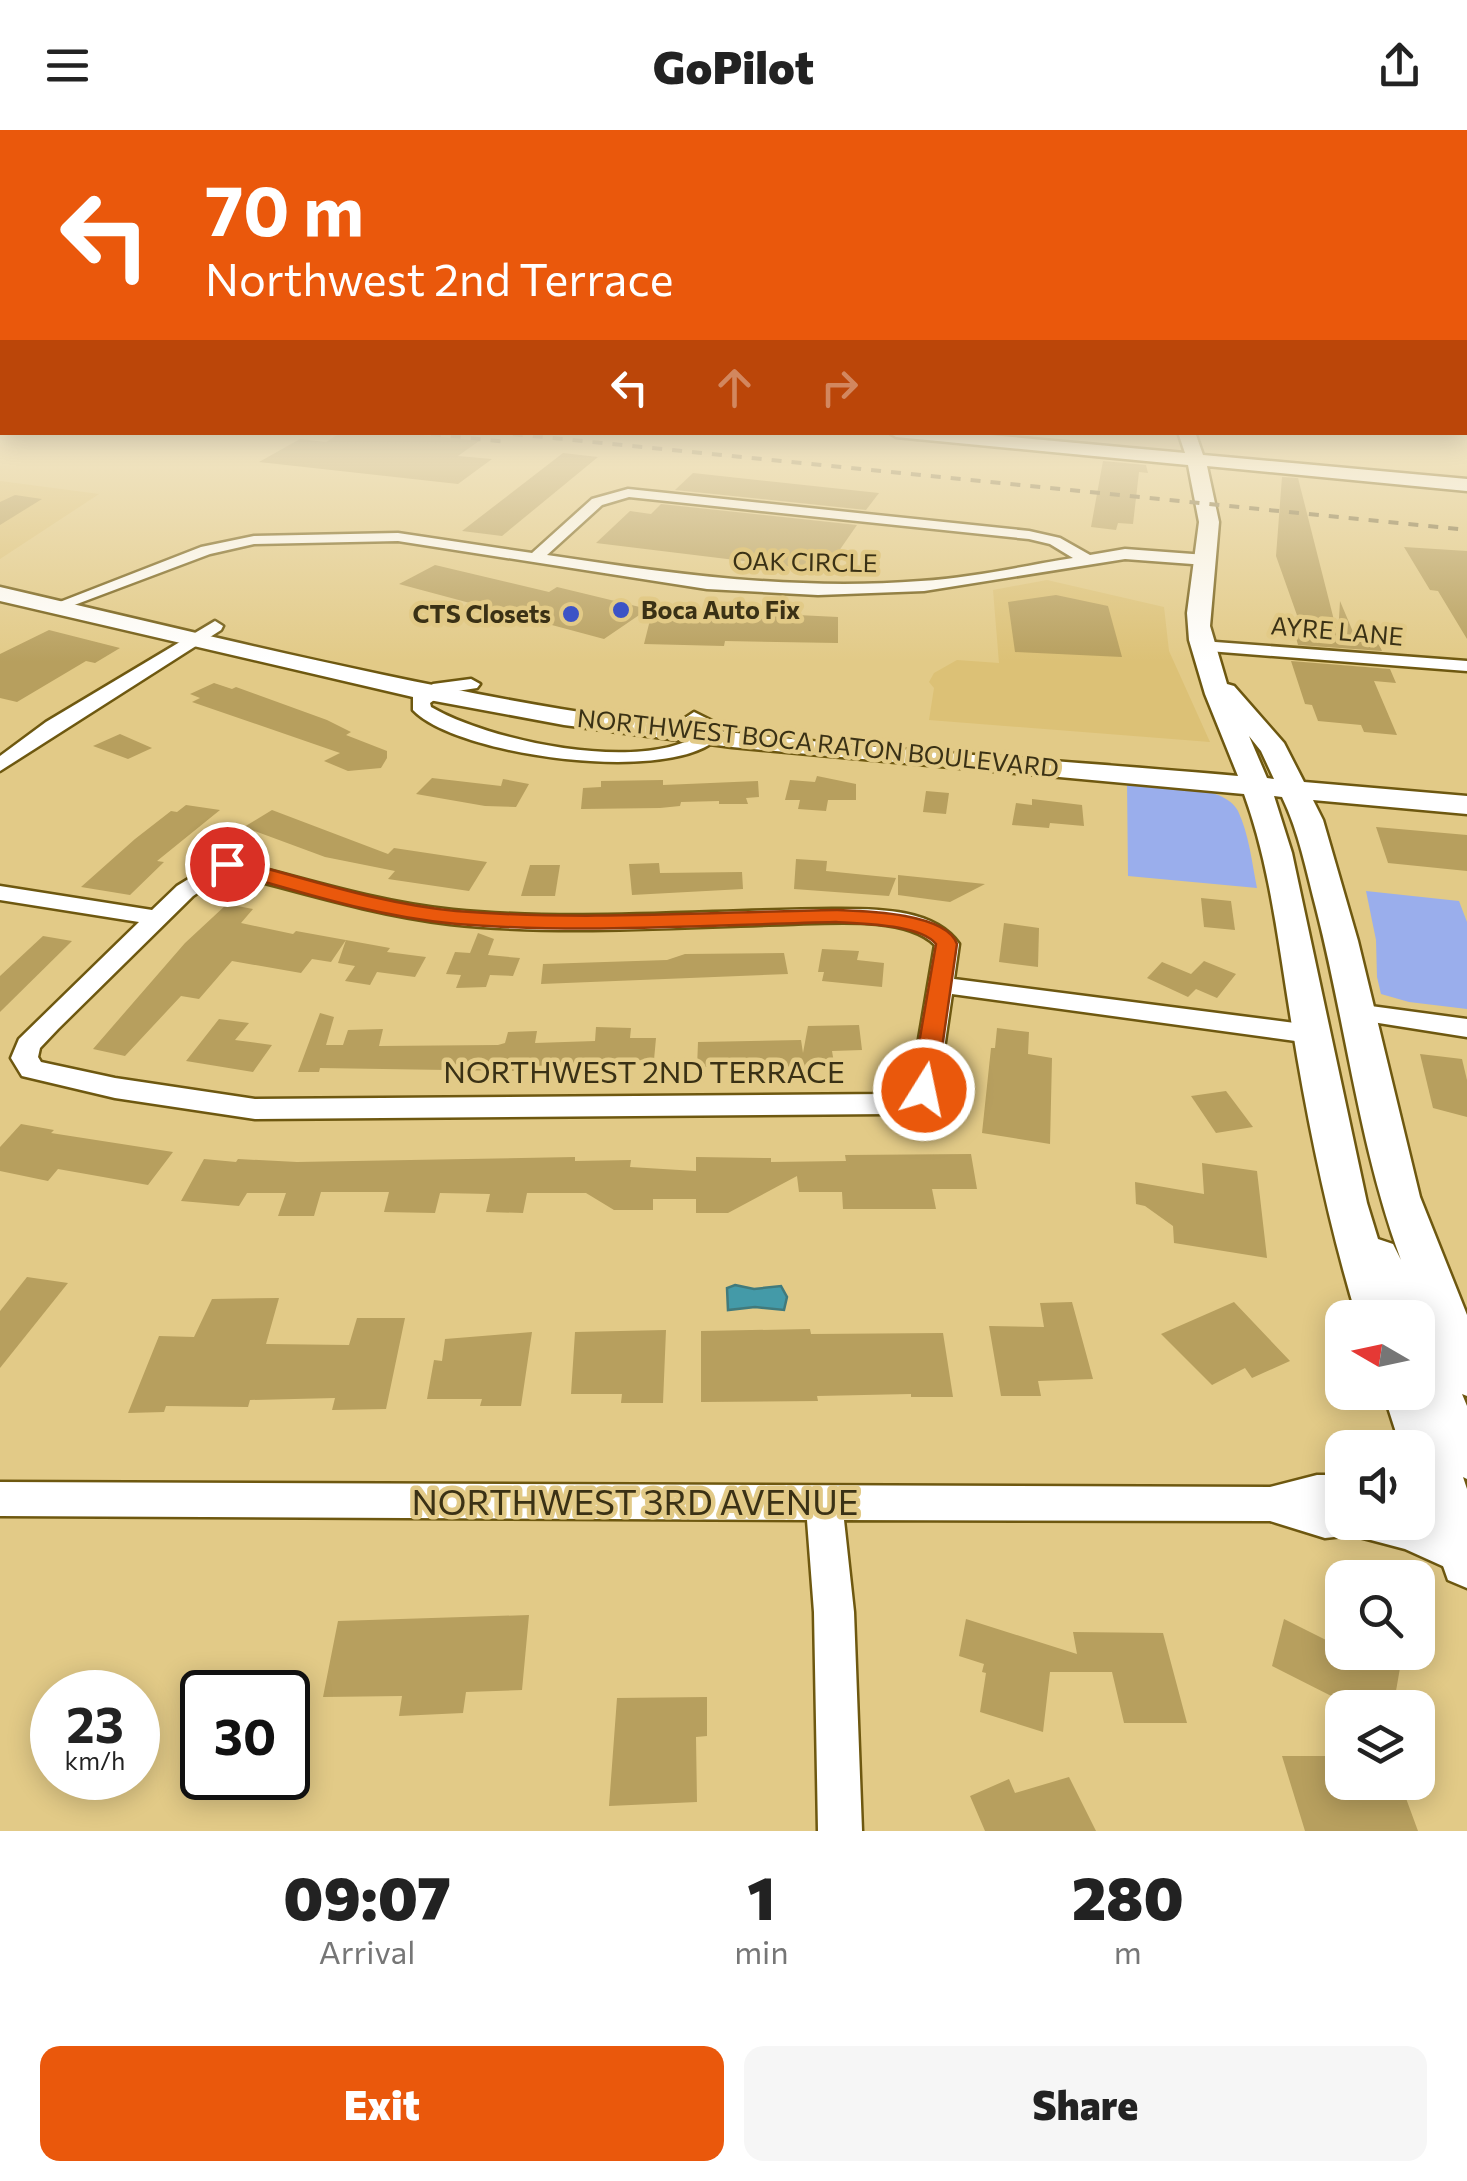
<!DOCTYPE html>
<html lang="en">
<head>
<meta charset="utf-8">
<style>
  :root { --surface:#fff; --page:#f6f6f6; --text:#222; --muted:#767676; --accent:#ea580c }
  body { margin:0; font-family:Commissioner,sans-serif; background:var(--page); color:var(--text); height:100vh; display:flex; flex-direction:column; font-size:38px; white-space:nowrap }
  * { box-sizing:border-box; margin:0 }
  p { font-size:32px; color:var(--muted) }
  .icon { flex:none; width:55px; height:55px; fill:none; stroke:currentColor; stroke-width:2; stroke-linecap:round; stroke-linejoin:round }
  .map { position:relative; height:1701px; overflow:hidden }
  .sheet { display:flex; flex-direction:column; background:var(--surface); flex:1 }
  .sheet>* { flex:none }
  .guide { position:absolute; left:0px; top:0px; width:1468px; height:305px; box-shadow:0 5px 25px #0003; background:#ea580c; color:#fff; overflow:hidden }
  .needle { width:65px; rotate:279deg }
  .buttons { position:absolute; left:1325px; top:1170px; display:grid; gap:20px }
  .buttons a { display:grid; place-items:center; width:110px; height:110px; border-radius:20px; background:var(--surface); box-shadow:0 5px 25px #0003; font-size:50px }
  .speed { position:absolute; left:30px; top:1540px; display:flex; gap:20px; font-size:50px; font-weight:700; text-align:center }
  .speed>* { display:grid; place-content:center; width:130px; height:130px; border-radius:50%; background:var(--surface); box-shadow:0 5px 25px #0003; line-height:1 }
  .speed small { font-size:25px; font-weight:400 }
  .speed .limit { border:5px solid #111; border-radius:15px; background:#fff; color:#111 }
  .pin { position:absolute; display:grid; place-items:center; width:85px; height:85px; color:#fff; margin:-42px; border:5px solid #fff; border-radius:50%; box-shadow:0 2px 10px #0007 }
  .me { position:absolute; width:110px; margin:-55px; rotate:10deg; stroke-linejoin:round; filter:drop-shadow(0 0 8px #0008) }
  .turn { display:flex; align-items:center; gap:35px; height:210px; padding:0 40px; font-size:45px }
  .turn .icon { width:130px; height:130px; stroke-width:2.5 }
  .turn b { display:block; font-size:70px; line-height:85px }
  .lanes { display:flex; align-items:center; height:95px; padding:0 40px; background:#0003; justify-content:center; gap:50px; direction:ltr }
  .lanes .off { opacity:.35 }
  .eta { display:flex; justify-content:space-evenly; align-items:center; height:170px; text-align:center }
  .eta b { font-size:60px; font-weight:800; line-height:70px }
  .action { display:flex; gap:20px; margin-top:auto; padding:20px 40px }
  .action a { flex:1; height:115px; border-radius:20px; background:var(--accent); color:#fff; font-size:40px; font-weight:800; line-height:115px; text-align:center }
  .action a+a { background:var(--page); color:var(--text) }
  header { display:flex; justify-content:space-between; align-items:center; height:130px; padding:0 40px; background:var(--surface); font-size:45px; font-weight:800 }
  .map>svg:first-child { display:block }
</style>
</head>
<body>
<header><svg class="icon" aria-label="menu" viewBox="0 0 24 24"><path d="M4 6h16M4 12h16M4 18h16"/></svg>GoPilot<svg class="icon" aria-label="share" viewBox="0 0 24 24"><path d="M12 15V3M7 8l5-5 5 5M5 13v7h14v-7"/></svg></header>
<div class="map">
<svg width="1467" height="1701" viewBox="0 0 1467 1701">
  <rect width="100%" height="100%" fill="#e2ca87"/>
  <g fill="#dcc176">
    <polygon points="0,351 99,364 0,429"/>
    <polygon points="1047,450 1164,477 1169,521 1210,612 929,590 934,558 929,552 934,543 957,530 999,533 993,460"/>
  </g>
  <g fill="#9aaeec">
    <path d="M1127,652C1154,654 1225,654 1238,681C1249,704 1252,733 1257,758L1128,746Z"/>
    <polygon points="1366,761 1459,771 1467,792 1467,879 1409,872 1381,864 1377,847 1376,810"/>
  </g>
  <polygon fill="#449aa8" stroke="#417a7c" stroke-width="2.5" points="735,1155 754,1159 781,1156 787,1167 784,1180 755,1177 728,1180 727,1158"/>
  <g fill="#b79f5e">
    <polygon points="342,302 393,302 479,311 458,326 492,329 458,354 259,332 300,309 326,312"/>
    <polygon points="563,323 598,327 502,406 462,401"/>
    <polygon points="1103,331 1146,335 1148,343 1139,342 1133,394 1118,393 1116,400 1091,397"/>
    <polygon points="693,343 879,363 866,380 675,360"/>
    <polygon points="1282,347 1298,348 1338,506 1340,471 1356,509 1377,510 1382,521 1298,515 1295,504 1304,505 1276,426"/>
    <polygon points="15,365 42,369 0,395 0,372"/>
    <polygon points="661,374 857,395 825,441 596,413 630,381 651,384"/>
    <polygon points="1404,417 1467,421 1467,509 1438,461 1430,460"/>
    <polygon points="435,435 549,462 557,457 648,479 604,509 399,454"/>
    <polygon points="1056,465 1108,476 1122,527 1015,522 1008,472"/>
    <polygon points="653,478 838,487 838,513 725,511 724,516 644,514"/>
    <polygon points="49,500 120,518 95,533 86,531 17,572 0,568 0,524"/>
    <polygon points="1291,531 1390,539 1396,553 1374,551 1397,605 1364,602 1361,595 1318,591 1312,575 1305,574"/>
    <polygon points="214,553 232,559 236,557 327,590 351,602 346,605 387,621 387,628 381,638 348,641 324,631 340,623 192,572 200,568 190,564"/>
    <polygon points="120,604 152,618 128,629 93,616"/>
    <polygon points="817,646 856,654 856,670 828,670 826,681 798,679 800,670 785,670 790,650 815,652"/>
    <polygon points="432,648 501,656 503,649 529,654 516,677 485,676 416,664"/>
    <polygon points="663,650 663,655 758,651 759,667 746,668 748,674 719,674 719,671 681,672 680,676 660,678 581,679 583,658 601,657 601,651"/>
    <polygon points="926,661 949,663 946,684 923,682"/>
    <polygon points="1032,669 1082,675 1084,696 1050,693 1049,698 1012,695 1016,673 1032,675"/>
    <polygon points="186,675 220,680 157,731 164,732 130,765 81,757 135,709 171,681 177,682"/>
    <polygon points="272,680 388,724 394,718 487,732 469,761 388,749 395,741 325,727 244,697"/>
    <polygon points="1376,697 1467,705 1467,741 1388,733"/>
    <polygon points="796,729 827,731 826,741 896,748 889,766 794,759"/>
    <polygon points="659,733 660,743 742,742 743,759 632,765 629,734"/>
    <polygon points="530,735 560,735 555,766 521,766"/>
    <polygon points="898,745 985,754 950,772 935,770 898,765"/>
    <polygon points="1201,768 1231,771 1235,800 1204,797"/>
    <polygon points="227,774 253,779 241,793 293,804 296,801 390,818 387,822 426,827 415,847 377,842 370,855 345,851 355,836 338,833 346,810 331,832 312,829 301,843 232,831 199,869 181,866 125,926 93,919 185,813"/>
    <polygon points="1004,793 1039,798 1038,837 999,832"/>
    <polygon points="478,803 494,809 488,825 520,828 513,846 490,845 486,857 456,858 461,845 446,844 455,822 470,823"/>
    <polygon points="43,806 72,811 0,882 0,846"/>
    <polygon points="822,819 859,821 857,830 884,833 882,857 822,851 824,842 818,842"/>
    <polygon points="784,823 788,844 541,854 543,834 667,830 685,824"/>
    <polygon points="1204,831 1236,844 1217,868 1196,859 1188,867 1147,848 1162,832 1191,844"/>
    <polygon points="320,883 334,887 326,915 343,915 348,900 383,899 379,916 498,915 505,913 508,902 537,901 535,913 595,911 596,897 631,898 630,908 656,908 654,930 614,931 613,940 591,940 592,935 516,936 515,941 320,938 319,942 298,942"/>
    <polygon points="219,889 249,893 235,910 272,915 253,942 186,931"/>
    <polygon points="859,895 862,920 832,921 835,939 734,934 697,938 698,912 801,910 803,923 808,896"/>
    <polygon points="997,898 1029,902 1028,924 1052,928 1050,1014 982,1003 991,918 995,918"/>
    <polygon points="1420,924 1462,929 1467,950 1467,987 1433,978"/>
    <polygon points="1226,961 1253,997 1216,1003 1191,966"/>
    <polygon points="21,994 54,1000 51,1003 173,1022 148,1055 58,1039 48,1051 0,1041 0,1017"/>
    <polygon points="971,1024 977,1059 932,1059 936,1079 843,1079 842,1062 799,1062 797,1046 728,1083 696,1083 696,1069 653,1069 653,1080 614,1080 586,1063 527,1063 523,1083 486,1082 490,1064 440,1063 435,1083 384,1082 389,1062 321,1062 314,1086 278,1086 286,1063 247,1063 239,1076 181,1071 204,1029 236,1032 238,1029 297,1032 575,1027 575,1031 631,1030 630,1037 696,1041 696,1027 771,1028 771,1032 846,1031 845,1025"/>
    <polygon points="1202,1033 1257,1041 1267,1128 1174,1113 1173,1096 1145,1076 1136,1074 1135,1052 1204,1064"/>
    <polygon points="27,1147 68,1153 0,1238 0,1181"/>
    <polygon points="279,1168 266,1214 349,1215 357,1188 405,1188 386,1279 332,1280 335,1268 250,1270 248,1277 166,1276 164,1282 128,1283 159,1206 194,1207 212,1169"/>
    <polygon points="1072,1172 1093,1249 1038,1251 1041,1266 1001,1266 989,1196 1044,1197 1040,1173"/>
    <polygon points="1234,1172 1290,1231 1252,1248 1245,1238 1212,1255 1161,1204"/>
    <polygon points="810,1199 811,1204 943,1203 953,1267 911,1267 911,1264 817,1266 818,1271 701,1272 701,1201"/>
    <polygon points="666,1200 663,1273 621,1273 622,1264 571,1264 575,1202"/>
    <polygon points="532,1202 521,1276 480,1276 482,1269 427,1269 434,1230 442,1231 445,1209"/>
    <polygon points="529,1485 522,1560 466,1562 463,1583 399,1586 402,1566 323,1567 338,1491"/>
    <polygon points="966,1489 1077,1524 1073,1502 1163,1503 1187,1593 1124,1593 1112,1542 1050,1542 1043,1602 980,1582 986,1543 982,1542 984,1534 959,1526"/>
    <polygon points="1284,1489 1342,1518 1342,1522 1369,1522 1400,1538 1393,1578 1355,1578 1272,1536"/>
    <polygon points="707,1567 707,1606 696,1607 697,1672 609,1676 617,1568"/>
    <polygon points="1282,1626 1342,1626 1342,1652 1400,1652 1418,1701 1305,1701"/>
    <polygon points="1069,1647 1096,1701 985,1701 970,1666 1009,1649 1015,1663"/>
  </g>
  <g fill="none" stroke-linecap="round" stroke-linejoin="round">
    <defs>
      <g id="street">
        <path d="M628,359L1029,401L1060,408L1090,425L1125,419L1206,425L1214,430L1206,435L1125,429L924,461L818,465L707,459L398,411L254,414L210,424L61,480L47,477L201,417L254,406L398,403L532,423L592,369ZM629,367L1029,409L1050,414L1073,428C1023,436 972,448 921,451C794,461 672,444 547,425L602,375Z"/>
        <polygon points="215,491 223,496 221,500 0,641 0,626 46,592"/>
        <polygon points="1202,511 1467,531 1467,541 1196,520 1193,516"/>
        <path d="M471,549L480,554L477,558L444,563L430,573L431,577C489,611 641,644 700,604L685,588L694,582L712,591L720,606C675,656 456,626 413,580V567L433,554Z"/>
        <path d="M223,728C299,747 374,772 453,780C579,792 706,780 832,779C873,779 933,777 959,814L954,849L1310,895L1323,904L1310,913L952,864L938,960L923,976L889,984L255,989L115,968L22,946L11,928L19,909L139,792L0,770V756L152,780L177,756ZM227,743C301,762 374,785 450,794C561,806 675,797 787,794C826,793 906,785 935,815L911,956L889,964L255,969L115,948L41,932L38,927L40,918L58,899L193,766Z"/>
        <polygon points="1356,874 1467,889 1467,907 1347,888 1343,882 1347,876"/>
        <polygon points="1317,1345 1342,1345 1342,1392 1418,1392 1418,1387 1467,1410 1467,1447 1405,1419 1352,1405 1325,1408 1270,1391 844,1390 854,1482 862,1701 818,1701 814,1482 807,1390 0,1386 0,1352 1270,1357"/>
      </g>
      <path id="secondary" d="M888,302H957L1185,323L1178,302H1195L1203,325L1467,349V361L1207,336L1219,392L1210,496L1227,554L1234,556L1284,613L1304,652L1467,666V684L1313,670L1323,690L1358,811L1420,1067L1467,1185V1266L1462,1264L1467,1276V1349L1463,1347L1467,1359V1458L1448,1450L1418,1365V1318H1401L1383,1262H1418V1188H1357C1328,1092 1308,995 1292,896C1279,819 1271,738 1244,664L732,617L564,595L413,567L0,471V457C186,500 372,547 561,579C784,616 1013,626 1238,646L1205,564L1189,510L1187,483L1199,392L1188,335L896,307ZM1249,606L1261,621L1274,649L1267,648ZM1274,666L1282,667C1299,702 1306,740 1316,778C1346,895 1359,1016 1401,1130L1393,1114L1378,1109L1367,1073L1292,723Z"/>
    </defs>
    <use href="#street" stroke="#6e5810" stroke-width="5"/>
    <use href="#secondary" stroke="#6e5810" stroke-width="5"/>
    <use href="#street" fill="#fff" fill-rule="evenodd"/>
    <use href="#secondary" fill="#fff" fill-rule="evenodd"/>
    <g stroke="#7a6b40" stroke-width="4" stroke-dasharray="10 10" stroke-linecap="butt">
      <polyline points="411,302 508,312"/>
      <polyline points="493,302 1467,400"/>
    </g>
  </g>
  <linearGradient id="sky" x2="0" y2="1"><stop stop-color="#66aace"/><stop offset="0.55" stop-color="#f2e7c9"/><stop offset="1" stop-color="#f2e7c9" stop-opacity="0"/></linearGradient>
  <rect width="1467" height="532" fill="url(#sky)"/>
  <path fill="#ea580c" stroke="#983908" stroke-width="2.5" d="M227,728C303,747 378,774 456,781C582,791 710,782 836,780C866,781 946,783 957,814L936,960L924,968L911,960L936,814C919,794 862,794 836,792C710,795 582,804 457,794C376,787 297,761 220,739L217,734Z"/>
  <g fill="#3c53c6" stroke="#e2ca87" stroke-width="4">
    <circle cx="621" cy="480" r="10"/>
    <circle cx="571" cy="484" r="10"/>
  </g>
  <g text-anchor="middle" stroke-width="9" stroke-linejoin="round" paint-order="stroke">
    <g font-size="25" fill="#3a3115" stroke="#e2ca87">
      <text transform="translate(805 432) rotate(1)" y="9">OAK CIRCLE</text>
      <text transform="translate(1337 501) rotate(5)" y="9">AYRE LANE</text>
      <text transform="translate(818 613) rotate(6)" y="9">NORTHWEST BOCA RATON BOULEVARD</text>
    </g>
    <g font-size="25" font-weight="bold" fill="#3a3115" stroke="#e2ca87" text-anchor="start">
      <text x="641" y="489">Boca Auto Fix</text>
      <text x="551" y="493" text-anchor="end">CTS Closets</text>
    </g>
    <g font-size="30" fill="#3a3115" stroke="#e2ca87">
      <text x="644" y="953">NORTHWEST 2ND TERRACE</text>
    </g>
    <g font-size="35" fill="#3a3115" stroke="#e2ca87">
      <text x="635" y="1385">NORTHWEST 3RD AVENUE</text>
    </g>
  </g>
</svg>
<div class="buttons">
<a><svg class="needle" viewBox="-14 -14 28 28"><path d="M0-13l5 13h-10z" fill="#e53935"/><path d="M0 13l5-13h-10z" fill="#767676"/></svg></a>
<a><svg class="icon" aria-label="sound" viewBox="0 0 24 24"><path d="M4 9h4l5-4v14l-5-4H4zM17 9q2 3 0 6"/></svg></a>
<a><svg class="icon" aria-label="search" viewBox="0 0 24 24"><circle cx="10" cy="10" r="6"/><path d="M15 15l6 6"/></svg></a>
<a><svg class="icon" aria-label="layers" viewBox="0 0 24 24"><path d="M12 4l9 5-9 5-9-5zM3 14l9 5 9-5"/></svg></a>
</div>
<div class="speed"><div>23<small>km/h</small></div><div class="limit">30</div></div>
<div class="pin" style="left:227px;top:734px;background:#d93025"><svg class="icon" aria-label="arrive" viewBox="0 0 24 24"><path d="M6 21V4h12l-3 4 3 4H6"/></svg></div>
<svg class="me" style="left:924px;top:960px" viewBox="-20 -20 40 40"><circle r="17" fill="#ea580c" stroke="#fff" stroke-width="3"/><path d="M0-11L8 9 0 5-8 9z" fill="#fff"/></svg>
<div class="guide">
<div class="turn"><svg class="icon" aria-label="left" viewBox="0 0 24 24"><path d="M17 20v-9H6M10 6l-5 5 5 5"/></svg><div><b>70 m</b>Northwest 2nd Terrace</div></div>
<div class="lanes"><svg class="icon" aria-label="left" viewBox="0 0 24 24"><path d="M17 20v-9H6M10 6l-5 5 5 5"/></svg><svg class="icon off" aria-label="ahead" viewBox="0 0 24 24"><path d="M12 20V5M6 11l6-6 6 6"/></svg><svg class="icon off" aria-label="right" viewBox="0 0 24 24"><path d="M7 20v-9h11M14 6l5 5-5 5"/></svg></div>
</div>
</div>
<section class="sheet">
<div class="eta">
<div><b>09:07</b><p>Arrival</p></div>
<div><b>1</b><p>min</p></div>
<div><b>280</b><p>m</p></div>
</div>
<div class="action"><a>Exit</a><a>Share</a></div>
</section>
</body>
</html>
